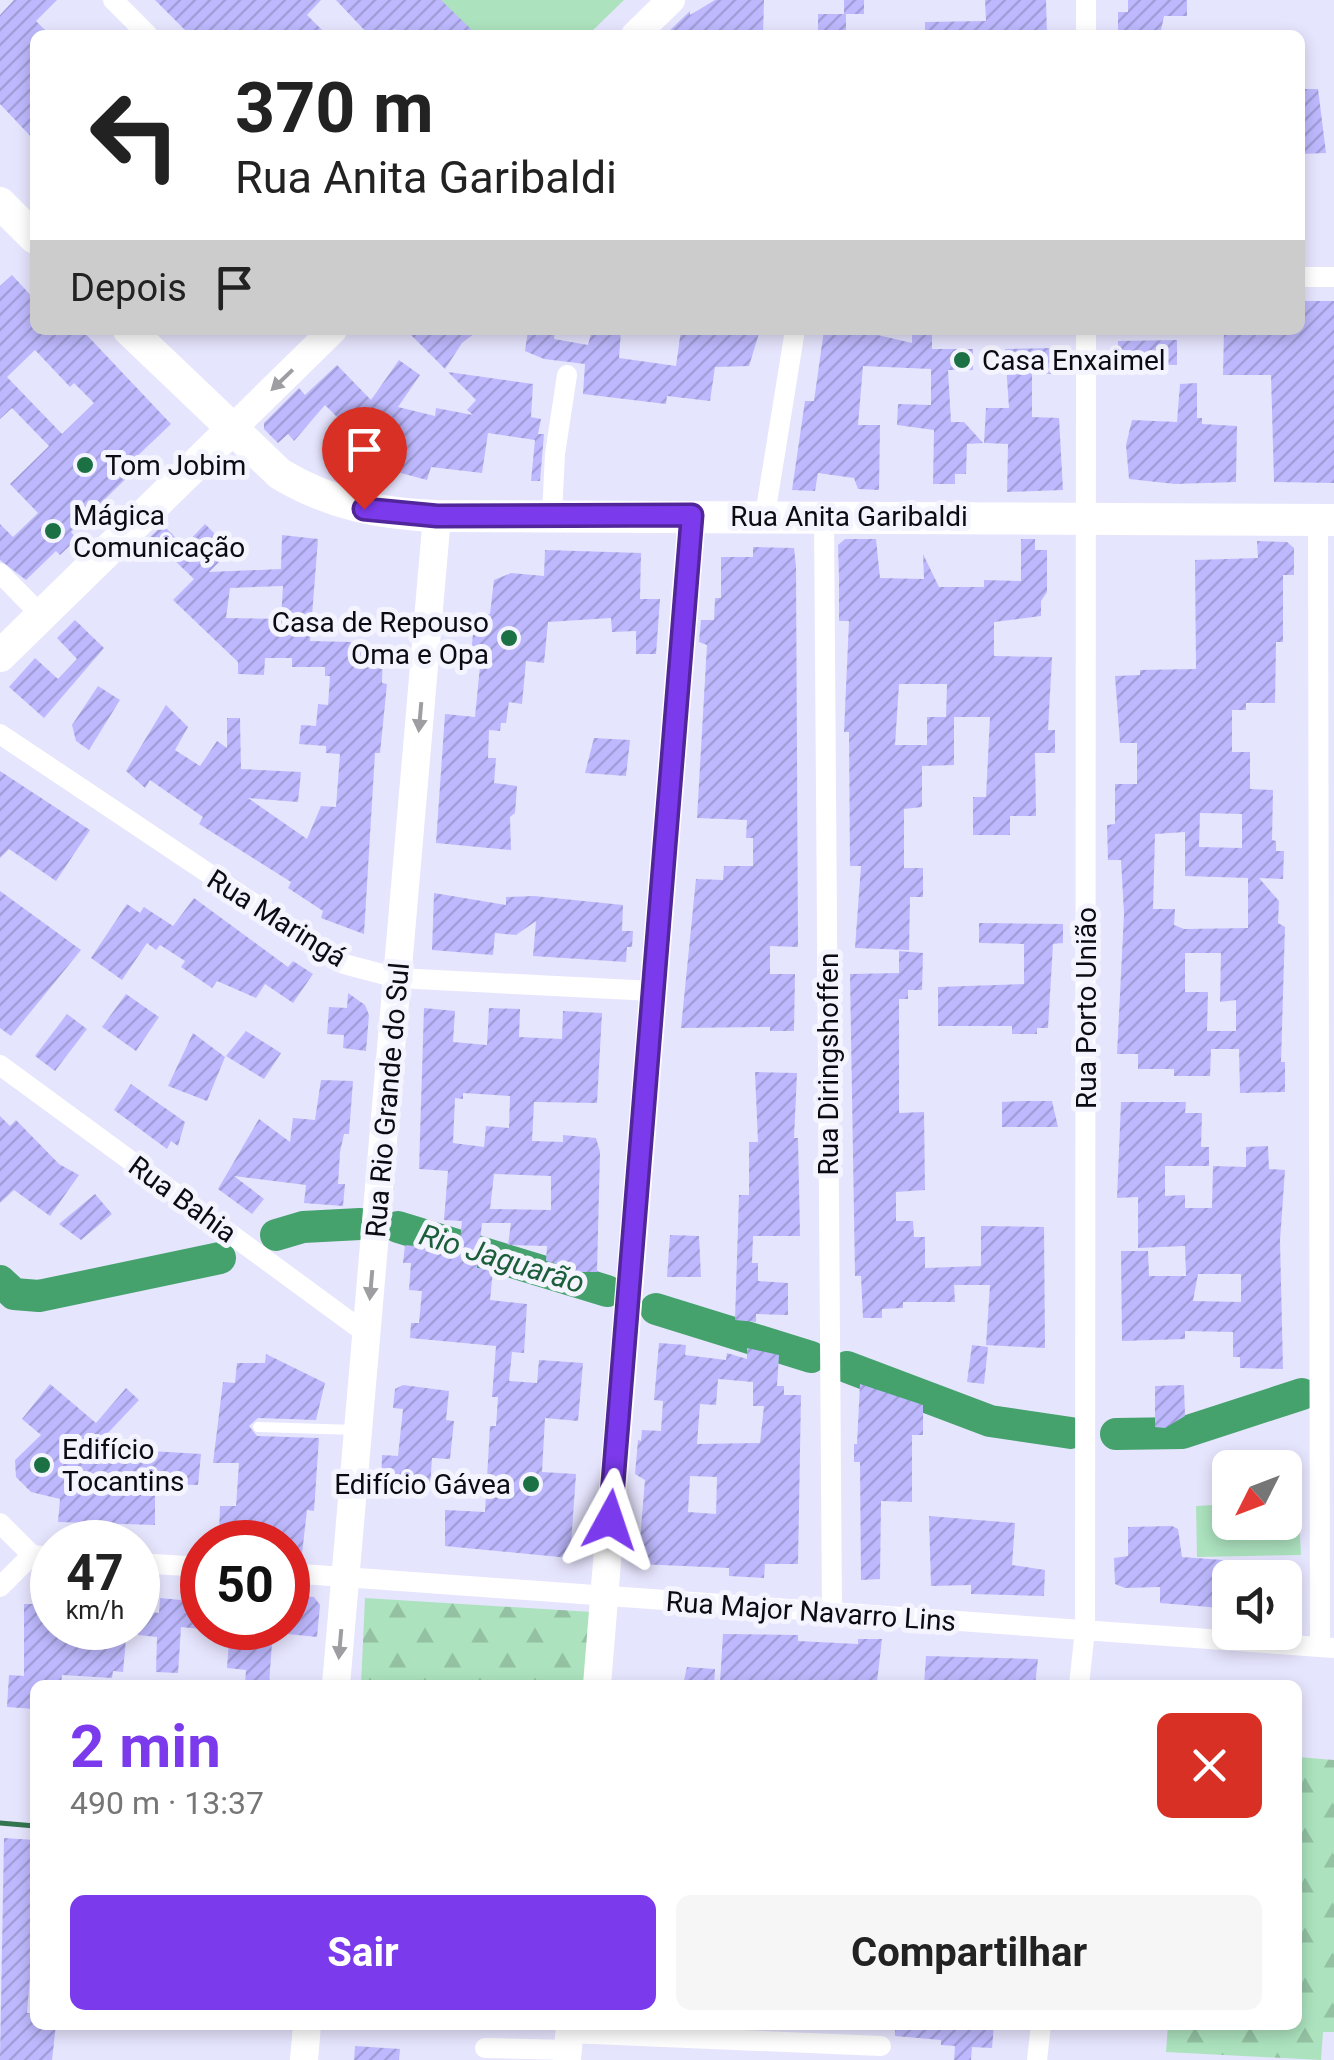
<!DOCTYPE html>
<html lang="pt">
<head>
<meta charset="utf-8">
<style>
  :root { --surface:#fff; --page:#f6f6f6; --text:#222; --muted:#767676; --accent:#7c3aed }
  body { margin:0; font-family:Roboto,sans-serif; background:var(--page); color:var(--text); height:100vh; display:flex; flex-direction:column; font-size:38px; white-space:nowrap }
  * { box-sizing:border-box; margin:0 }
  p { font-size:32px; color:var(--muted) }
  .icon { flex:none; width:55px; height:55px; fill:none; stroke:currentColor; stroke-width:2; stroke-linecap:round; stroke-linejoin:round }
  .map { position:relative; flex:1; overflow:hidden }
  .drawer { position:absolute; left:30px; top:1680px; width:1272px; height:350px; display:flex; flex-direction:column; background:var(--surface); border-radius:15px; box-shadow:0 5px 15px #0003 }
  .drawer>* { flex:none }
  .guide { position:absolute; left:30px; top:30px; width:1275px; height:305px; border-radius:15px; box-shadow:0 5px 15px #0003; background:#fff; color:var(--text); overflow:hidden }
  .needle { width:65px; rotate:228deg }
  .controls { position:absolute; left:1212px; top:1450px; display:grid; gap:20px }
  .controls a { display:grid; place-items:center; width:90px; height:90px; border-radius:15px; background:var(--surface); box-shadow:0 5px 15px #0003; font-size:50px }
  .speed { position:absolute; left:30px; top:1520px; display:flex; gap:20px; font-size:50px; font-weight:700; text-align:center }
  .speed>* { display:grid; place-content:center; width:130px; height:130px; border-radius:50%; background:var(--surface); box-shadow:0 5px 15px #0003; line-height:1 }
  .speed small { font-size:25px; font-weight:400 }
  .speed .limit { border:15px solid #d22; background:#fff; color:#111 }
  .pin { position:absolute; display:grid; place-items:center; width:85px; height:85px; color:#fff; margin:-102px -42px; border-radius:50% 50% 50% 0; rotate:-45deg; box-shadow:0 0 10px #0007 }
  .pin .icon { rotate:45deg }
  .me { position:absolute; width:110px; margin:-55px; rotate:5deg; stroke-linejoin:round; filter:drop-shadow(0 0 8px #0008) }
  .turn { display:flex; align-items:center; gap:35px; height:210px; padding:0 40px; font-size:45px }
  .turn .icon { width:130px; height:130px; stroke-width:2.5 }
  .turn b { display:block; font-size:70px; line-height:85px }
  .then { display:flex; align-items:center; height:95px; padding:0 40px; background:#0003; gap:20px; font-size:38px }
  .round { display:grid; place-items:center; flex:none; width:105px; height:105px; border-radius:15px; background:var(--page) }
  .overview { display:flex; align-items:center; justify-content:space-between; height:170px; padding:0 40px }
  h1 { font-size:60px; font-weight:700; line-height:75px; color:var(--accent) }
  .cta { display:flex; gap:20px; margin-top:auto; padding:20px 40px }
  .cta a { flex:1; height:115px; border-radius:15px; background:var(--accent); color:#fff; font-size:40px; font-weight:700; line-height:115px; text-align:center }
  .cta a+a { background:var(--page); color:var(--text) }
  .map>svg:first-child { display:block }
</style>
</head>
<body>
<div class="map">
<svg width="1334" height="2060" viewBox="0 0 1334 2060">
  <defs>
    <pattern id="forest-firs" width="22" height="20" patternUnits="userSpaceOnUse" patternTransform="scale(2.5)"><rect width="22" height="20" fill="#ace2be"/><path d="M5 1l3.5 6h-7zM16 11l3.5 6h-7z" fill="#93c1a2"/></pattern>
    <pattern id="building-hatch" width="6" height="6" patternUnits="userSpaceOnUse" patternTransform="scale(2.5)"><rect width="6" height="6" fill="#beb9fe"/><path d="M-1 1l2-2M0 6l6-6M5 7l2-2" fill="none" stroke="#a29ed9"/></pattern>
  </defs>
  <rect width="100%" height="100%" fill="#e6e5fe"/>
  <g fill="url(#forest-firs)">
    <polygon points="365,1598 592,1612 587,1685 361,1685"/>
    <polygon points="1298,1757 1334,1760 1334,2032 1323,2032 1321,2060 1166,2052 1168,2025 1298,2025"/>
  </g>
  <g fill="#ace2be">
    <polygon points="427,0 624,0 588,35 390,35"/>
    <polygon points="1298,1499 1301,1555 1197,1557 1196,1506 1230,1504 1230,1522 1285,1522 1285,1500"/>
  </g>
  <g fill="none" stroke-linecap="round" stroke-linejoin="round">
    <polyline stroke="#347551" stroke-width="5" points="0,1823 35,1826"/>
    <g stroke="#45a26c" stroke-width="32">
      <polyline points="398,1227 607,1291"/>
      <polyline points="276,1235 303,1227 360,1224"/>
      <polyline points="0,1281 14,1294 39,1296 220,1258"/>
      <polyline points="656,1309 811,1357"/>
      <polyline points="847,1367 990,1421 1071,1433"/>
      <polyline points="1116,1434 1182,1433 1302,1394"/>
    </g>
  </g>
  <g fill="url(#building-hatch)" fill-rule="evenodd">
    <polygon points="14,0 57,0 36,21 50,35 35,35 35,141 0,104 0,15"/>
    <polygon points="155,0 321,0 307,15 327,35 190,35"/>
    <polygon points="336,0 441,0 477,35 402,35 395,29 389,35 369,35"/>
    <polygon points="715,0 764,0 763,35 665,35 690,11 690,15"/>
    <polygon points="844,0 864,0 864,14 846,14 846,35 818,35 818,14 844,14"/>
    <polygon points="985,0 1046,0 1047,35 925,35 925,22 986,21"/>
    <polygon points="1128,0 1187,0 1187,16 1164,16 1160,35 1118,35 1118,12 1128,12"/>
    <polygon points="1300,89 1318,89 1326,153 1300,154"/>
    <path d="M12,275L35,300V330H82L171,424L132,461L138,467L71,532L77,539L60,555L56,551L26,580L0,560V524L13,537L38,513L10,484L49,446L12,408L0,419V286ZM35,350L70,387L74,383L94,403L62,434L7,377Z"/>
    <polygon points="1300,301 1334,301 1334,483 1274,482 1271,375 1223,375 1224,330 1300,330"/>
    <polygon points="406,330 479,330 462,343 445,369"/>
    <polygon points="528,330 555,330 554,339 588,345 592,330 621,330 619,358 676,366 681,330 760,330 749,366 715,367 710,401 667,396 666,404 583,394 585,364 544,359 525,351"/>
    <polygon points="824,330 856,330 912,343 912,330 932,330 932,349 973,349 973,370 948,370 951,422 964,422 983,443 967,444 966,474 955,474 955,484 933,484 934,430 897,425 898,404 931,405 931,369 863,366 858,425 880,425 879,490 858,489 854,478 818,473 815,491 792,490 805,401 814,401"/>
    <polygon points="1177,340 1177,365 1118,364 1118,341"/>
    <polygon points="1054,348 1054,374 1032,374 1032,417 1059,418 1063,490 1007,492 1008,444 984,443 986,408 1009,408 1005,349"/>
    <polygon points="399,360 420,375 398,407 435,416 436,408 473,415 467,410 476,400 448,372 533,384 531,417 541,419 538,434 544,434 540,481 531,481 535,440 488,433 482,473 431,467 427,480 352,460 346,471 330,462 351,431 325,405 294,441 288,434 278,443 264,429 264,423 299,388 305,395 337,365 371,400"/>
    <polygon points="1197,383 1197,418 1202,418 1202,424 1237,426 1236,482 1175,484 1129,479 1126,445 1132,420 1177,422 1180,384"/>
    <path d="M205,524L231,550L209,572L281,569L282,535L318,539L310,641L351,642V651L383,652L382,683L387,684L380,753H375L364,934L321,918L323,911L288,888L291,882L199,824L203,817L150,780L145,788L126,771L166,705L188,727L175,750L200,766L217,741L227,748V718H240L241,769L301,772L298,802L248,798L307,839L321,806L336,807L340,754L326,753V746L299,744L301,725L316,726L318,704L328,705L330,676H325V667H292V658H265L264,675L238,674V662L173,600L194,579L150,537L163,525L184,546ZM283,586L281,619L226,618L230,588Z"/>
    <path d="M845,539H876L880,578L924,579L923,554L939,587H984V580L1021,581V539H1035V550H1047V592L1041,601V616L994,622V656L1052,657L1048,730H1055V753H1035L1036,816H1010V835H973V797H986L990,717H954V765L922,766V807L904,809V868H923V897H910L909,950L855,948L861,866H850L849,732H844L849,621H839V577L838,545ZM899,684H947L946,717H927V745H895Z"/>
    <path d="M1257,541L1287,542L1294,548V575H1283V642H1276L1275,703H1246V710H1232V752H1250V789L1273,790L1272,840L1276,841V851H1284L1283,879L1259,878L1279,901L1278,923L1285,927L1281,1062H1285V1092L1240,1093L1239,1049H1211L1210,1076H1174V1069H1138V1054H1117L1124,914L1121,860H1108L1107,825L1115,824V784H1137V743H1120L1115,676L1140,675V670L1196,669L1195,560L1258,558ZM1200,813L1242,814V848L1199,847ZM1185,832V876L1248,878V928L1184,929L1174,925L1175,909H1153L1155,834ZM1185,953H1221L1220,1002L1236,1000V1031H1207L1208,992H1185Z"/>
    <polygon points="753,547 794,548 796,567 798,947 770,946 770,974 795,974 794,1031 770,1031 770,1027 681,1028 696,879 723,880 724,866 753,866 753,838 746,838 747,820 697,818 707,645 699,642 701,620 714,620 715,598 721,598 721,557 753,557"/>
    <polygon points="545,550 641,553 640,599 660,599 656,654 636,654 636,631 612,632 611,618 548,622 544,663 526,661 522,704 509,702 506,723 501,723 500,731 489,730 488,758 496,758 494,783 517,786 515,813 510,817 511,850 436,843 445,714 475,717 481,656 471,655 475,613 490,614 494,580 511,573 544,576"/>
    <polygon points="75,620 104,648 44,718 9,687 35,658 58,679 77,659 57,638"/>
    <polygon points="98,686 120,700 89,750 76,741 72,725"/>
    <polygon points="594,738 630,740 626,776 585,773"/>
    <polygon points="0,771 90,830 56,881 9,849 0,858"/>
    <polygon points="0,891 81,950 11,1036 0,1028"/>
    <polygon points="434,893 506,905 506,897 534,896 623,905 622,931 633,931 632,947 627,947 626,962 533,956 536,921 516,935 495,933 493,955 432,950"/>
    <polygon points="194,898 288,967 293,961 313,974 293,1003 265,984 256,998 217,981 212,988 181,967 185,961 160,945 156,950 147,943 122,980 91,958 127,904 140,913 144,907 173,926"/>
    <polygon points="979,923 1063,924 1063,943 1053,944 1048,1028 1037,1028 1037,1034 1012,1034 1012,1026 938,1026 938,987 1024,984 1024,944 979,943"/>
    <polygon points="899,951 923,953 922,990 908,990 908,999 899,999 899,1113 924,1112 925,1190 896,1192 896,1221 913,1221 914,1237 925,1237 925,1268 981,1266 981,1226 1044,1227 1045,1348 986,1345 990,1285 954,1285 955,1302 903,1302 903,1308 882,1309 882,1318 863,1318 861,1276 855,1276 850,974 899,973"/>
    <polygon points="348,993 365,1005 369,1015 366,1051 343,1048 344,1035 327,1034 329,1007 347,1008"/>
    <polygon points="126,994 159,1017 136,1051 102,1027"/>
    <path d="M424,1008L455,1011L453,1042L487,1045L489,1008L520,1009L519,1037L562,1039L563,1011L602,1013L597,1103L534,1102L532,1141L563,1142V1135L596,1138L600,1152L597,1272H567V1266L546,1261L547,1246L508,1245L511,1223H482L477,1268L493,1270L490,1300L527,1304L524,1353L512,1352L509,1381L537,1383L539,1360L583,1363L578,1421L545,1418L542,1472L576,1474L570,1558L445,1546V1510L485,1512L490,1426H496L498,1397H492L496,1346L410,1338L411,1323H419L422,1291L409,1290L411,1263H403L405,1245L459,1251L462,1221L444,1220L448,1171L419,1169ZM463,1093L510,1096L509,1128L486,1126L484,1147L453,1143L455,1098L463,1099ZM494,1174L551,1176V1210L490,1209Z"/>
    <polygon points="67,1014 87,1029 55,1071 35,1056"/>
    <polygon points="246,1031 281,1053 264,1079 226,1056"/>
    <polygon points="193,1033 225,1057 207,1101 168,1086"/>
    <polygon points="755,1072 797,1073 794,1138 798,1138 800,1236 753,1236 752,1263 758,1263 758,1281 788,1283 788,1315 756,1314 756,1322 735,1320 739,1195 749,1195 749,1142 758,1142"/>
    <polygon points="321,1080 353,1081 349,1134 344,1134 340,1152 338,1184 345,1184 343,1206 304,1203 306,1185 234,1176 264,1199 252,1214 218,1189 259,1119 290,1142 293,1118 315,1120"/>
    <polygon points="131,1084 185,1122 178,1146 171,1141 167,1149 114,1110"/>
    <polygon points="1024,1101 1052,1101 1058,1127 1002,1127 1002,1102"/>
    <path d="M1121,1102H1186L1185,1113H1202L1201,1147H1209V1166H1165V1196L1185,1195V1208H1212L1213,1166L1246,1167V1147L1268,1146L1269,1169L1285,1170L1280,1240L1283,1369L1240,1368V1357H1233V1332L1185,1331V1339L1122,1341L1121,1251H1148L1149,1276H1186L1185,1246L1138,1248V1197L1117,1198ZM1198,1274H1241V1302L1193,1301Z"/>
    <polygon points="0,1116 10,1126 16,1120 59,1164 79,1175 50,1216 14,1190 0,1203"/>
    <polygon points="95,1194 112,1214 81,1240 59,1224"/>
    <polygon points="670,1235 699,1236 701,1277 667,1277"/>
    <path d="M659,1343L686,1345L685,1355L726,1360L727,1353L747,1359V1348L779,1355L777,1386H784V1395H801L798,1564H765L764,1578L729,1576V1568L638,1564L645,1480L635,1474L638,1440L641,1441L642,1430L661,1431L663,1401L654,1400ZM718,1379L753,1382V1406H764L760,1443L697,1444L700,1404L716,1405ZM690,1476L717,1477L716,1514L688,1512Z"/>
    <polygon points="972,1345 988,1347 984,1384 967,1382"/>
    <polygon points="266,1354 325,1383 316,1420 258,1418 249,1426 257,1436 319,1438 314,1511 307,1510 302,1554 288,1553 288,1542 255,1542 219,1534 220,1506 236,1506 239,1463 213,1463 223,1382 235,1383 237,1363 265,1363"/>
    <polygon points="50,1384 96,1423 126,1388 139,1400 108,1433 135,1450 201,1454 198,1485 155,1484 155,1525 58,1522 60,1499 31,1492 16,1477 15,1460 41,1435 22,1419"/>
    <polygon points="860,1384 923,1405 923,1435 912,1435 912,1502 881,1501 880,1579 861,1580 860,1462 854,1462 854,1444 857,1444"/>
    <polygon points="403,1385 449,1391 446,1420 454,1421 450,1459 432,1458 430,1488 403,1488 402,1497 381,1496 382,1455 398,1456 403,1409 393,1408 395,1389"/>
    <polygon points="1184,1385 1185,1416 1165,1428 1155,1427 1155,1386"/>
    <polygon points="929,1516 1015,1523 1012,1565 1045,1570 1044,1596 971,1594 971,1585 931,1586"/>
    <polygon points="1172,1526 1178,1529 1182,1557 1223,1560 1221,1608 1160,1603 1160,1587 1125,1588 1115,1584 1114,1558 1128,1556 1128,1527"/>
    <polygon points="288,1595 314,1597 320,1605 317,1637 288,1634"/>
    <polygon points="35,1596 52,1596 52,1628 67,1629 67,1634 126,1639 123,1672 113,1671 112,1678 62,1675 61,1685 35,1685 35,1709 7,1707 9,1675 24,1676 24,1604 34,1604"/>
    <polygon points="160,1598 202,1602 202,1629 181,1627 178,1673 156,1672 157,1637 138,1635 138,1610 159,1613"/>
    <polygon points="230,1628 273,1628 269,1685 245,1685 246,1670 227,1668"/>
    <polygon points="723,1634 798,1635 798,1641 858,1644 858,1639 882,1639 877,1682 720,1682"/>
    <polygon points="926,1656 1038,1659 1035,1685 924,1685"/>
    <polygon points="687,1667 715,1669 714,1685 683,1685"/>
    <polygon points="4,1838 35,1840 35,1965 31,1965 27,2013 35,2013 35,2025 56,2025 52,2060 0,2060"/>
    <polygon points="895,2025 994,2025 992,2048 972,2047 971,2060 954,2060 955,2046 941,2045 941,2040 895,2036"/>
    <polygon points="355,2046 400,2049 399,2060 354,2060"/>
  </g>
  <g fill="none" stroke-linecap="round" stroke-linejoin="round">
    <polyline stroke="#fff" stroke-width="10" points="258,1427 357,1430"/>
    <g stroke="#fff" stroke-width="20">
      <polyline points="113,0 148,35"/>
      <polyline points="1086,35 1086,0"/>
      <polyline points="1300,277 1334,277"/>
      <polyline points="552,515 555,454 567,375"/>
      <polyline points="765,515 795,330"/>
      <polyline points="824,516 832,1612"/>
      <polyline points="1318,520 1320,1647"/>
      <polyline points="0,573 41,615"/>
      <polyline points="0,734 344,964 397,978 653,991"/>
      <polyline points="0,1065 367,1334"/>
      <polyline points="0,1523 32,1555"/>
      <polyline points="32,1555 52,1557"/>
      <polyline points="138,1563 202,1567"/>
      <polyline points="288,1573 1334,1648"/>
      <polyline points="0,1587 32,1555"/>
      <polyline points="1079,1685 1085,1630 1086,330"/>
      <polyline points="569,2033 881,2046"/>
      <polyline points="485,2048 568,2050"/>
      <polyline points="1037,2060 1041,2025"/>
    </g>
    <g stroke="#fff" stroke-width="28">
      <polyline points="635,35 671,0"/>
      <polyline points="231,430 333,330"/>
      <polyline points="336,1685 437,516"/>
      <polyline points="597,1685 692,515"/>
      <polyline points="304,2060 307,2025"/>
      <polyline points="567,2060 570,2025"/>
    </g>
    <g stroke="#fff" stroke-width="32">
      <polyline points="0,203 35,238"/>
      <path d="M129,330L280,474C330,504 380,514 437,516L1334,520"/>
      <polyline points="0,656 231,430"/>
    </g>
  </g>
  <defs><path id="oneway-solid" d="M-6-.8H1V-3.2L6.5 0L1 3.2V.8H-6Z" transform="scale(2.5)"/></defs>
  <g fill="#9e9da1">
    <use href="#oneway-solid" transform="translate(282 380) rotate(136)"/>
    <use href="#oneway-solid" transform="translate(420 717) rotate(95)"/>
    <use href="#oneway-solid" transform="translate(371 1285) rotate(95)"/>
    <use href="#oneway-solid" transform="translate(340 1644) rotate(95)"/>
  </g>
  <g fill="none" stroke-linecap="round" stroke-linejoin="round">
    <defs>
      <polyline id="route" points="364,509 437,516 692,515 610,1520"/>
    </defs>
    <use href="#route" stroke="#51269a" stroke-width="25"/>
    <use href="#route" stroke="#7c3aed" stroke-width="18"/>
  </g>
  <g fill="#1c7144" stroke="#f4f4fe" stroke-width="4">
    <circle cx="962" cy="360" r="10"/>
    <circle cx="85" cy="465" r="10"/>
    <circle cx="53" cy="531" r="10"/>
    <circle cx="509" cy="638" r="10"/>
    <circle cx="42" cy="1465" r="10"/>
    <circle cx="531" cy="1484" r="10"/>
  </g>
  <g text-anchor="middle" stroke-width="10" stroke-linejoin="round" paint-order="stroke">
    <g font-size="28" fill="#0c0b13" stroke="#f4f4fe" text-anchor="start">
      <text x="982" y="370">Casa Enxaimel</text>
      <text x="105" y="475">Tom Jobim</text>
      <text x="73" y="525">Mágica<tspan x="73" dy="32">Comunicação</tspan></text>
      <text x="489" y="632" text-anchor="end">Casa de Repouso<tspan x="489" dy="32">Oma e Opa</tspan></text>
      <text x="62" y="1459">Edifício<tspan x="62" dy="32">Tocantins</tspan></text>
      <text x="511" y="1494" text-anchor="end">Edifício Gávea</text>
    </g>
    <g font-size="28" fill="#0c0b13" stroke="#f4f4fe">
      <text x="849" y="526">Rua Anita Garibaldi</text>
      <text transform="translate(277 918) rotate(32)" y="10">Rua Maringá</text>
      <text transform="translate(1086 1008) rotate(-90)" y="10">Rua Porto União</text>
      <text transform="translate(828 1064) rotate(-90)" y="10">Rua Diringshoffen</text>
      <text transform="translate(387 1100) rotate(-85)" y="10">Rua Rio Grande do Sul</text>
      <text transform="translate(183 1199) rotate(36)" y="10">Rua Bahia</text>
      <text transform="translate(811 1611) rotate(4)" y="10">Rua Major Navarro Lins</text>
    </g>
    <g font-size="30" font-style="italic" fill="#1b5e39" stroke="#f4f4fe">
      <text transform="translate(502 1259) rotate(17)" y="10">Rio Jaguarão</text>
    </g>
  </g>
</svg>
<div class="controls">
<a><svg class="needle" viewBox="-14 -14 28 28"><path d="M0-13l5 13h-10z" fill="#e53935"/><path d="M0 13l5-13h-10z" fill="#767676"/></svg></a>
<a><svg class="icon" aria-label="sound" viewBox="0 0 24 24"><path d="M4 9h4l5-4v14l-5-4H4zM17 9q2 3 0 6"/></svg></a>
</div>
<div class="speed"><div>47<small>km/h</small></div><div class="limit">50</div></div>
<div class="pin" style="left:364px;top:509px;background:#d93025"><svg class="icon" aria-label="arrive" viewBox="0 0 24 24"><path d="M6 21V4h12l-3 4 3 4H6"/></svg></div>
<svg class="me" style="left:610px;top:1520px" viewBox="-20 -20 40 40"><path d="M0-17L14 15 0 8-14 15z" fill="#7c3aed" stroke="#fff" stroke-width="4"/></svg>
<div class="guide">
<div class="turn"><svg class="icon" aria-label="left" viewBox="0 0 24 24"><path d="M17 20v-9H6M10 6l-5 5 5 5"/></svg><div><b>370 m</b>Rua Anita Garibaldi</div></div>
<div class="then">Depois<svg class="icon" aria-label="arrive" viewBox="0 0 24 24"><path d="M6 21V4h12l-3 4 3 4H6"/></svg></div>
</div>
<section class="drawer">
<div class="overview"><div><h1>2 min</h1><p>490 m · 13:37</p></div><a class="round" style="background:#d93025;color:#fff"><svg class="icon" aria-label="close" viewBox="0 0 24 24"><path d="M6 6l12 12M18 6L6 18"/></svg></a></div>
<div class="cta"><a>Sair</a><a>Compartilhar</a></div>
</section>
</div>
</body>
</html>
